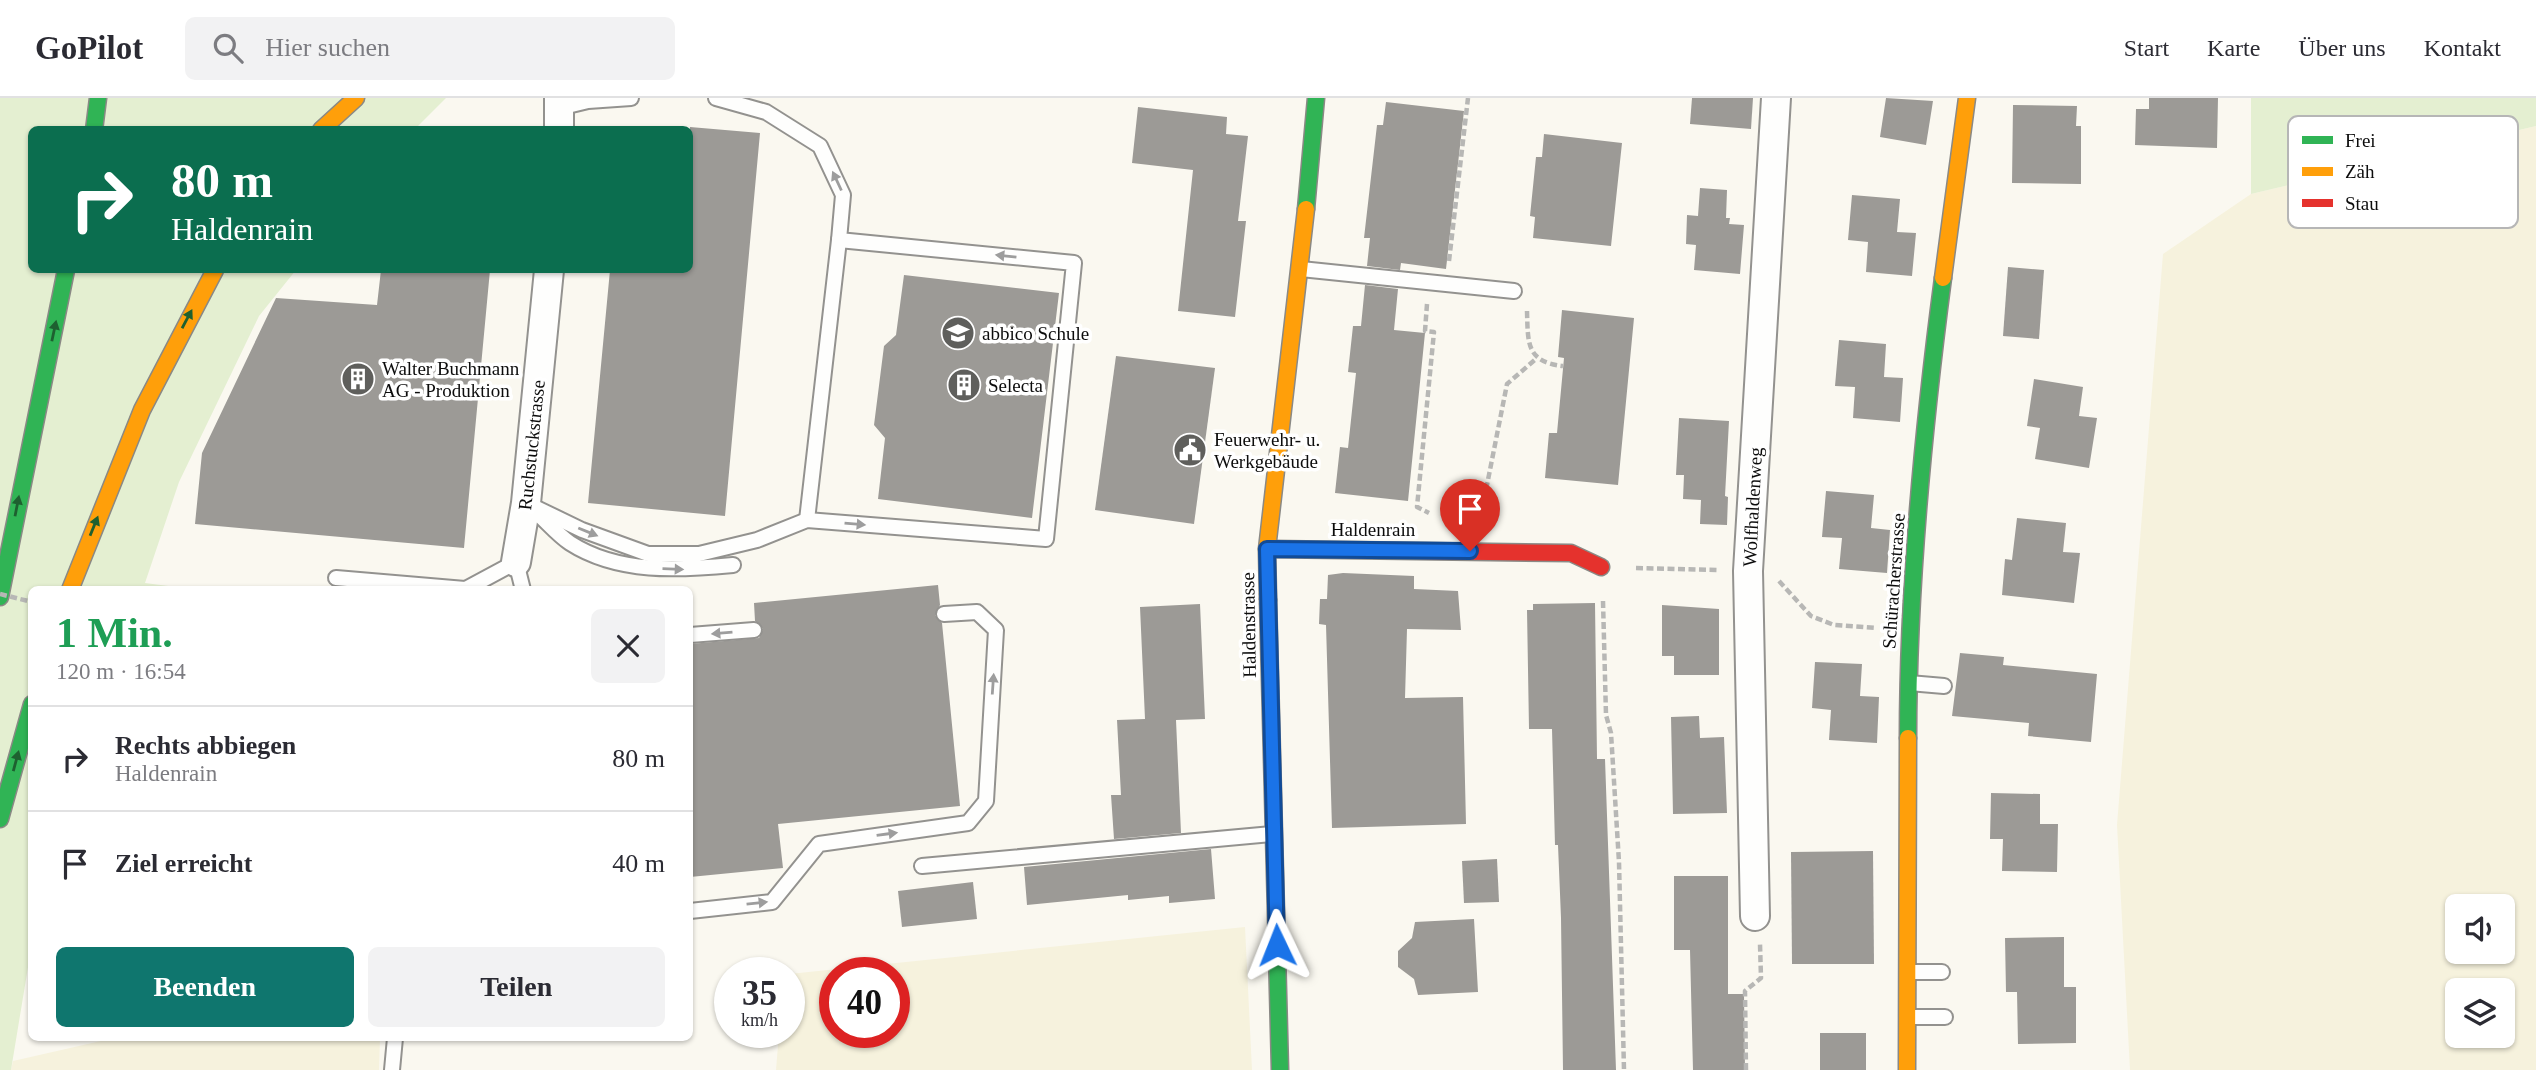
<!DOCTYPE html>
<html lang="de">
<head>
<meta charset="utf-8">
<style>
  :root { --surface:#fff; --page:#f2f2f3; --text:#2b2b33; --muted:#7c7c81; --line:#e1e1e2; --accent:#0f766e }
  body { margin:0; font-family:Georgia,serif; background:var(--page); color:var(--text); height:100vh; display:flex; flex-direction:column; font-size:26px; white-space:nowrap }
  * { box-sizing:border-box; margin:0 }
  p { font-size:23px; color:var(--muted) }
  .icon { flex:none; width:38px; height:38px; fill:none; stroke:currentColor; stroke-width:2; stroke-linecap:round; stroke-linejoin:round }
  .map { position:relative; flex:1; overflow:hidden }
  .details { position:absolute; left:28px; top:488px; width:665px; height:455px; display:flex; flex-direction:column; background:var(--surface); border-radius:10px; box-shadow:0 2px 5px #0004 }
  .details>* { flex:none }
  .guide { position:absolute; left:28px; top:28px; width:665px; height:147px; border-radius:10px; box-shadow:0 2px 5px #0004; background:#0b6e4f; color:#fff; overflow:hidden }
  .tools { position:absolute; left:2445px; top:796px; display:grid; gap:14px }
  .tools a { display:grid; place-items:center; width:70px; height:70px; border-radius:10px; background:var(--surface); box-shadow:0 2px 5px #0004; font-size:35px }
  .speed { position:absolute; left:714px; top:859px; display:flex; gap:14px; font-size:35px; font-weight:700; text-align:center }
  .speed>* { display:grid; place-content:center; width:91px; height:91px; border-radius:50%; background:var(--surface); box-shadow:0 2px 5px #0004; line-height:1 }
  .speed small { font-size:18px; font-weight:400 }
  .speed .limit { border:10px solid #d22; background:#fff; color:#111 }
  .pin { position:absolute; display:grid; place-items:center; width:60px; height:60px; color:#fff; margin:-72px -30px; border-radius:50% 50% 50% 0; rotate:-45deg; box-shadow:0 0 7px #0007 }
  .pin .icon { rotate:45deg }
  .me { position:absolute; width:77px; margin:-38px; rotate:358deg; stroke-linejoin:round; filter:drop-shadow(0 0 5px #0008) }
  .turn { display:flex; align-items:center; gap:24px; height:147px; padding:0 28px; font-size:32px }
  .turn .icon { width:91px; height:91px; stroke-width:2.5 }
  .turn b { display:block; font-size:49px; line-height:60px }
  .round { display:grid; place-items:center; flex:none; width:74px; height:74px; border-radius:10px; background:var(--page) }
  .head { display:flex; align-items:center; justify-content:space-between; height:119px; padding:0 28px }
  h1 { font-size:42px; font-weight:700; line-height:52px; color:#1e9e55 }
  .action { display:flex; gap:14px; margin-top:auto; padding:14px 28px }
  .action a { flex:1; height:80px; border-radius:10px; background:var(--accent); color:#fff; font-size:28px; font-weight:700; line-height:80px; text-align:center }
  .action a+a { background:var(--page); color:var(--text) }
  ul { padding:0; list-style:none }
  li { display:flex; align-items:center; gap:21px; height:105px; padding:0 28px; border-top:2px solid var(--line) }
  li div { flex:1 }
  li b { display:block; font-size:26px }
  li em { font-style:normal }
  header { display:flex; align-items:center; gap:42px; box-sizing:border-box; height:98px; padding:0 35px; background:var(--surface); border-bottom:2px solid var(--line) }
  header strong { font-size:33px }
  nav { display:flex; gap:38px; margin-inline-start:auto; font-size:24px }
  .search { width:490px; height:63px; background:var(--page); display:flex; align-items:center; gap:18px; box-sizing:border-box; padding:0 24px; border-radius:10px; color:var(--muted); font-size:26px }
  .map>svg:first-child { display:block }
</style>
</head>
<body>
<header>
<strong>GoPilot</strong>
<div class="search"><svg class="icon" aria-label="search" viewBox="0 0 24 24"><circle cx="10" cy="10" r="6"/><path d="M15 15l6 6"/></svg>Hier suchen</div>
<nav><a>Start</a><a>Karte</a><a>Über uns</a><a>Kontakt</a></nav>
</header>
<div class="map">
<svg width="2536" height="972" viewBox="0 0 2536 972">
  <rect width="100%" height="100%" fill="#faf8f0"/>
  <g fill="#f6f2dd" fill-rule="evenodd">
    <path d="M2536,28V972H2130L2117,727L2163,156L2251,96ZM2457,808H2502V854H2457ZM2457,892H2502V938H2457Z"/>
    <path d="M1245,829L1252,972H776L779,935L789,934V876ZM835,875H894V934H835Z"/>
    <polygon points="114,940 380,940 379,972 11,972 13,963"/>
  </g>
  <g fill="#e4efd1">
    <polygon points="0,0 446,0 415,31 32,32 32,172 296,172 259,218 179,384 145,485 199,492 32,492 31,851 11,972 0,972"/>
    <polygon points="2251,0 2536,0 2536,28 2251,96"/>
  </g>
  <g fill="#9c9a96">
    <polygon points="1692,0 1753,0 1751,31 1690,26"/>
    <polygon points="1886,0 1933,3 1926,47 1880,39"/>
    <polygon points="2149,0 2218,0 2217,50 2135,47 2136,11 2149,11"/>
    <polygon points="1386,4 1464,13 1446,171 1401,165 1400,172 1367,168 1370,140 1364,140 1377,27 1383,27"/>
    <polygon points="2013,7 2077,8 2076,28 2081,28 2081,86 2012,85"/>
    <polygon points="1138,9 1227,19 1226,36 1248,38 1238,123 1246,123 1235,219 1178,213 1193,72 1132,65"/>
    <polygon points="690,29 760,35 725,418 588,405 610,172 690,172"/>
    <polygon points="1544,36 1622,45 1611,148 1533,140 1535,119 1530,118 1536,59 1542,59"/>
    <polygon points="1700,90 1727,92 1726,120 1730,120 1729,126 1744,127 1740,176 1694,172 1696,147 1686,146 1687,117 1698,118"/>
    <polygon points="1852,97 1900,101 1897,134 1916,135 1912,178 1866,174 1868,144 1848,142"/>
    <polygon points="2008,169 2044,172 2039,241 2003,238"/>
    <polygon points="381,172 490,172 464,450 195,426 202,355 276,200 377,207"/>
    <polygon points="904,177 1059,195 1032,420 878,401 885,340 874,327 884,248 896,237"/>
    <polygon points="1365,187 1398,191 1394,232 1425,235 1408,403 1335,395 1340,349 1348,350 1356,275 1348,274 1353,228 1361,228"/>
    <polygon points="1562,212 1634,220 1618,387 1545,380 1549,335 1557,335 1564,260 1558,259"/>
    <polygon points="1839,242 1886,246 1884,279 1903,280 1900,324 1853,320 1855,289 1835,288"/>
    <polygon points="1116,258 1215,270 1194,426 1095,412"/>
    <polygon points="2034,281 2083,289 2079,318 2097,320 2089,370 2035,361 2040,330 2027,328"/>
    <polygon points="1679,320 1729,323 1725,398 1728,399 1727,427 1700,426 1701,402 1683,401 1684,377 1676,377"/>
    <polygon points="1826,393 1874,397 1871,430 1890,432 1887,475 1839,471 1842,440 1822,439"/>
    <polygon points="2017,420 2066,425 2063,454 2080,455 2074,505 2002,497 2005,461 2012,462"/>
    <polygon points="1343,475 1414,478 1414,491 1458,493 1461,532 1407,531 1405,600 1463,599 1466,726 1332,730 1326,527 1319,526 1320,501 1327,501 1328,477"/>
    <polygon points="938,487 940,507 935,517 942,525 960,708 778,726 783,770 690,779 690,546 759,540 763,531 755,523 754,505"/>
    <polygon points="1595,505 1597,661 1605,661 1616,972 1563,972 1561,820 1558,747 1555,747 1552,631 1529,631 1527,512 1533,512 1533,506"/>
    <polygon points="1200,506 1205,621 1176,622 1181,735 1114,741 1111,697 1121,697 1117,622 1145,621 1140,509"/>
    <polygon points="1662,507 1719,511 1719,577 1674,577 1674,558 1662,558"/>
    <polygon points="1960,555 2004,559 2003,567 2097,576 2091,644 2028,638 2029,625 1952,618"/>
    <polygon points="1815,564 1862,566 1860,598 1879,599 1877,645 1829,642 1831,612 1812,610"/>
    <polygon points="1699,618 1700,640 1724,639 1727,715 1673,716 1671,619"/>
    <polygon points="1991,695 2040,696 2040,726 2058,726 2057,774 2002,773 2003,741 1990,741"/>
    <polygon points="1211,751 1215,801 1169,805 1169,798 1128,802 1128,797 1027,807 1024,769"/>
    <polygon points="1873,753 1874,866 1792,866 1791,754"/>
    <polygon points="1497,761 1499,804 1464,805 1462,763"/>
    <polygon points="1674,778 1728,778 1728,896 1744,896 1745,972 1693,972 1690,852 1674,852"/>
    <polygon points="973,784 977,821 902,829 898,793"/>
    <polygon points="1474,821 1478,894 1418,897 1414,881 1398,869 1398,853 1412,840 1415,824"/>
    <polygon points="2064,839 2064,889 2076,889 2076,945 2018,946 2017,894 2006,894 2005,840"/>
    <rect x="1820" y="935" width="46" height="37"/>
  </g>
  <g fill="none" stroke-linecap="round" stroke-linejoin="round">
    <defs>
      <g id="lane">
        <polyline points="559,10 588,3 631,0"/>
        <polyline points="1301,171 1514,193"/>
        <polyline points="526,405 582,432 648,456 699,456 757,442 807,422 1046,441 1074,165 839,142 843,97 820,48 766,14 716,0"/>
        <path d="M538,416C548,425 558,437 570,445C618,476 679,472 733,467"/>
        <polyline points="807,422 839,142"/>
        <polyline points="336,480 465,491"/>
        <polyline points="464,492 516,464 523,492"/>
        <polyline points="690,537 754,532"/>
        <polyline points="1909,585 1944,588"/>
        <polyline points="922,768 1272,736"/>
        <polyline points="690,813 772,804 819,746 968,725 986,703 996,532 977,514 944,516"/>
        <polyline points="1908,874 1942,874"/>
        <polyline points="1908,919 1945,919"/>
        <polyline points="392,972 395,940"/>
      </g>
      <g id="street">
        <polyline points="559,32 559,0"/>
        <polyline points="516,464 526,405 549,172"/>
        <polyline points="1755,818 1748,473 1776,0"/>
      </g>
      <g id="fast">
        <polyline points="94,32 98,0"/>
        <polyline points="1306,111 1316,0"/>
        <polyline points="0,499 66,172"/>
        <polyline points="1268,502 1280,972"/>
        <path d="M1908,640C1908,486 1923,332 1943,180"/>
        <polyline points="0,721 32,606"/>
      </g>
      <g id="slow">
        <polyline points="321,32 356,0"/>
        <polyline points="1943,180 1967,0"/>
        <polyline points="70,492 142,312 215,172"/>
        <polyline points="1268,502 1267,451 1306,111"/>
        <polyline points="1907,972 1908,640"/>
      </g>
      <polyline id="jam" points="1267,451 1571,455 1601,469"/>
    </defs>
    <use href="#lane" stroke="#93928f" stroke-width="18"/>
    <use href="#street" stroke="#93928f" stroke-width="32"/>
    <use href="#fast" stroke="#8a8985" stroke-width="19"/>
    <use href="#slow" stroke="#8a8985" stroke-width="19"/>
    <use href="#jam" stroke="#8a8985" stroke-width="19"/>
    <g stroke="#b7b7b5" stroke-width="4.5" stroke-dasharray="7 3.5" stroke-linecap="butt">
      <polyline points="1449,163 1468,0"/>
      <polyline points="1427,206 1425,233 1434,234 1417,409 1429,415"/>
      <path d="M1527,213C1528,245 1526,264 1563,268"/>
      <polyline points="1472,419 1485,397 1507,286 1537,260"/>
      <polyline points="1636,470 1718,472"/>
      <polyline points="1779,483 1811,518 1834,527 1876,530"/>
      <polyline points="1603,503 1606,617 1611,635 1619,764 1624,972"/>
      <polyline points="1746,972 1745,893 1761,880 1760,846"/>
    </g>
    <use href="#lane" stroke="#fefefd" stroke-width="14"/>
    <use href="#street" stroke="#fefefd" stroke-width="28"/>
    <use href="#fast" stroke="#30b455" stroke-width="16"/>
    <use href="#slow" stroke="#ff9f0a" stroke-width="16"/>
    <use href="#jam" stroke="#e5322d" stroke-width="16"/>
    <polyline stroke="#b7b7b5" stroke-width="4.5" stroke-dasharray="7 3.5" stroke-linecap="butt" points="0,496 32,504"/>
  </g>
  <defs><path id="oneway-solid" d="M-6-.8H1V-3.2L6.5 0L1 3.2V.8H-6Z" transform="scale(1.75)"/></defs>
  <g fill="#9d9d9d">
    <use href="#oneway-solid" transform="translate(837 83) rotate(-115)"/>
    <use href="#oneway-solid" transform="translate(1006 158) rotate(-174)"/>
    <use href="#oneway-solid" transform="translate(855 426) rotate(5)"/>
    <use href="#oneway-solid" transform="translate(588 434) rotate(22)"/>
    <use href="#oneway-solid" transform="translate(673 471) rotate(2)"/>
    <use href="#oneway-solid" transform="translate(722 535) rotate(175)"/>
    <use href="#oneway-solid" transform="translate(993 586) rotate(-86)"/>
    <use href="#oneway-solid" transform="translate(887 736) rotate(-8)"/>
    <use href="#oneway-solid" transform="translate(757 805) rotate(-6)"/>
  </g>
  <g fill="#1e6030">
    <use href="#oneway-solid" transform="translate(187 221) rotate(-62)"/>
    <use href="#oneway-solid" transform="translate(54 233) rotate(-78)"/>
    <use href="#oneway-solid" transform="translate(17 408) rotate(-79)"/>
    <use href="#oneway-solid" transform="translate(94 428) rotate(-68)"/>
    <use href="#oneway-solid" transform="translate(16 663) rotate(-75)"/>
  </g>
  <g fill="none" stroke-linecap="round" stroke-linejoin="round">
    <defs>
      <polyline id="route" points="1277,847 1267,451 1470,453"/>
    </defs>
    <use href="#route" stroke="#114b97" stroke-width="18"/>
    <use href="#route" stroke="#1a73e8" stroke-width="12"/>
  </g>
  <defs>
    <symbol id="school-disc" viewBox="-11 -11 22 22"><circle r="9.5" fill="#5f5f5c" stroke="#fff"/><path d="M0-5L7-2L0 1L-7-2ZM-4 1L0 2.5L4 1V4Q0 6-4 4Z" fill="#fff"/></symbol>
    <symbol id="building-disc" viewBox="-11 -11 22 22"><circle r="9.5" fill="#5f5f5c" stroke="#fff"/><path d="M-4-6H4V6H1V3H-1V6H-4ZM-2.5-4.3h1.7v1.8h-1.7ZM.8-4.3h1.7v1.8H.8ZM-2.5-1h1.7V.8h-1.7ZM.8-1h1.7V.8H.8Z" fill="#fff"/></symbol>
    <symbol id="civic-disc" viewBox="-11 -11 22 22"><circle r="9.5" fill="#5f5f5c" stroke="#fff"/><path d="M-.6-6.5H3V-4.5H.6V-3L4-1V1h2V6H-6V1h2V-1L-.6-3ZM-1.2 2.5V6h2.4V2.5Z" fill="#fff"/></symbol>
  </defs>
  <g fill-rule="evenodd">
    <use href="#school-disc" x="939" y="216" width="38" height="38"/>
    <use href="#building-disc" x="339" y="262" width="38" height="38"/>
    <use href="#building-disc" x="945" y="268" width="38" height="38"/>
    <use href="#civic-disc" x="1171" y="333" width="38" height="38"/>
  </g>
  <g text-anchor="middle" stroke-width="7" stroke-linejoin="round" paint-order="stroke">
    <g font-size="19" fill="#0c0c0c" stroke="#fff" text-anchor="start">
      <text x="982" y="242">abbico Schule</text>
      <text x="382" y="277">Walter Buchmann<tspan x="382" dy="22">AG - Produktion</tspan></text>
      <text x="988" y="294">Selecta</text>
      <text x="1214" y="348">Feuerwehr- u.<tspan x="1214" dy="22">Werkgebäude</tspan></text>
    </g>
    <g font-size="19" fill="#0c0c0c" stroke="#fff">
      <text transform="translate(531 347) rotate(-84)" y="7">Ruchstuckstrasse</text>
      <text transform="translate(1752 409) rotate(-87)" y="7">Wolfhaldenweg</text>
      <text x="1373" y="438">Haldenrain</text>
      <text transform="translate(1893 483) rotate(-86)" y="7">Schüracherstrasse</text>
      <text transform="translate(1248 527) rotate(-91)" y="7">Haldenstrasse</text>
    </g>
  </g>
  <rect x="2288" y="18" width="230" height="112" rx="10" fill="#fff" stroke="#b6b6b6" stroke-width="2"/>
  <rect x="2302" y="38" width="31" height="8" fill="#30b455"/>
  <rect x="2302" y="69" width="31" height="9" fill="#ff9f0a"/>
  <rect x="2302" y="101" width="31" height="8" fill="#e5322d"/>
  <g font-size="19" fill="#0c0c0c">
    <text x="2345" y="49">Frei</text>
    <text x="2345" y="80">Zäh</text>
    <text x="2345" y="112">Stau</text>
  </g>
</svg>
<div class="tools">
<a><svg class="icon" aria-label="sound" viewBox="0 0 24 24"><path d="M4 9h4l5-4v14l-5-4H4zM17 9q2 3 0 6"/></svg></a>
<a><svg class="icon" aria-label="layers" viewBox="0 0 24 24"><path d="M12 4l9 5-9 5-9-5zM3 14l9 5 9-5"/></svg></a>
</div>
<div class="speed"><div>35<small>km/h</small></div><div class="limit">40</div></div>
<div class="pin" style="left:1470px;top:453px;background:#d93025"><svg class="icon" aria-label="arrive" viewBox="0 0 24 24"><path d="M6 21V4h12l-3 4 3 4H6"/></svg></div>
<svg class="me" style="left:1277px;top:847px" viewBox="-20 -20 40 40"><path d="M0-17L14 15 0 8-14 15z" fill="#1a73e8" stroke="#fff" stroke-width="4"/></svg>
<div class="guide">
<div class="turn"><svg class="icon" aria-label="right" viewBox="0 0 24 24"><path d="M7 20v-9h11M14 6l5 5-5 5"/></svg><div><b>80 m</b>Haldenrain</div></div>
</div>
<section class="details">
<div class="head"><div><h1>1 Min.</h1><p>120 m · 16:54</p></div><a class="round"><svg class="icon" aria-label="close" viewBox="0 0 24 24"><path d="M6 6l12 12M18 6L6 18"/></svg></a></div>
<ul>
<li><svg class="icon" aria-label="right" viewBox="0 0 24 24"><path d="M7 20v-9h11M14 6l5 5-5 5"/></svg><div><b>Rechts abbiegen</b><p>Haldenrain</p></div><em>80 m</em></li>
<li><svg class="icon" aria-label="arrive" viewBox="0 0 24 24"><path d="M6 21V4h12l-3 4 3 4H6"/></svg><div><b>Ziel erreicht</b></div><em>40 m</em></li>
</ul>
<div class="action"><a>Beenden</a><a>Teilen</a></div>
</section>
</div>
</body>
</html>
